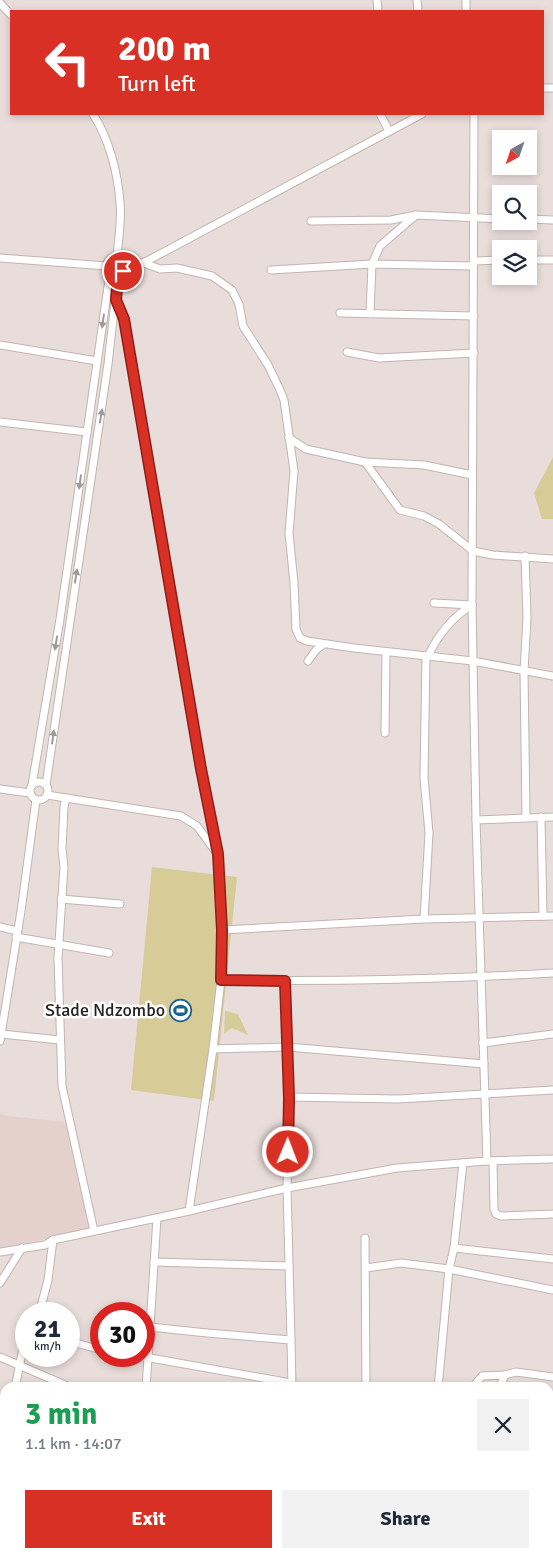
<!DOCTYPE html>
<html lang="en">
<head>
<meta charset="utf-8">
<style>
  :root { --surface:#fff; --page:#f2f2f3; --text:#1f2937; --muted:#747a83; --accent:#d93025 }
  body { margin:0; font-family:Signika,sans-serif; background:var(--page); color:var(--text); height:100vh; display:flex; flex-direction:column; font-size:19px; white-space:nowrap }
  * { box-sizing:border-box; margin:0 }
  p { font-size:16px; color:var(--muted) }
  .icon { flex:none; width:28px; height:28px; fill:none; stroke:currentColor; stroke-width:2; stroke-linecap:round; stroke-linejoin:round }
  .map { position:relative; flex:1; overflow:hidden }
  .drawer { position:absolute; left:0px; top:1382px; width:554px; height:176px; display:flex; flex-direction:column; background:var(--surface); border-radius:15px 15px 0 0; box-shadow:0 2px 8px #0003 }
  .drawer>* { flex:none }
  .banner { position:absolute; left:10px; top:10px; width:534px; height:105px; border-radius:0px; box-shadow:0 2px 8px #0003; background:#d93025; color:#fff; overflow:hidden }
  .needle { width:32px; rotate:220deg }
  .buttons { position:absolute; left:492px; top:130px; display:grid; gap:10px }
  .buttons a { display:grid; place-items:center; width:45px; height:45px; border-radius:0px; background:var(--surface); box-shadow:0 2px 8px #0003; font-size:25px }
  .speed { position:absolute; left:15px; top:1302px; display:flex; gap:10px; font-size:25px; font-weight:700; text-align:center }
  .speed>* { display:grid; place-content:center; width:65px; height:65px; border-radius:50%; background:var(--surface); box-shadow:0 2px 8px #0003; line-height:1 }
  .speed small { font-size:12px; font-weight:400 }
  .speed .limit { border:8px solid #d22; background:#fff; color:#111 }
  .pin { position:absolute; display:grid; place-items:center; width:42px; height:42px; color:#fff; margin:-21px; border:2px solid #fff; border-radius:50%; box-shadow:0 1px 5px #0007 }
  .me { position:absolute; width:55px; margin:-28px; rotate:1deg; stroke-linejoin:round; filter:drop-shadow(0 0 4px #0008) }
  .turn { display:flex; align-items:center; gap:18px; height:105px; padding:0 25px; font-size:22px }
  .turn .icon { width:65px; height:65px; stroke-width:2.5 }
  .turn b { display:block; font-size:35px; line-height:42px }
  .round { display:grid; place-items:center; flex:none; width:52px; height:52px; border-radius:0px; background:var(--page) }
  .headline { display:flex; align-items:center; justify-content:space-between; height:85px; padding:0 25px }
  h1 { font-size:30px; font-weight:700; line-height:38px; color:#1e9e55 }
  .primary-button { display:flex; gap:10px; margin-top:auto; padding:10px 25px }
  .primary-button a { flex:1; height:58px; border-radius:0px; background:var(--accent); color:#fff; font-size:20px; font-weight:700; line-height:58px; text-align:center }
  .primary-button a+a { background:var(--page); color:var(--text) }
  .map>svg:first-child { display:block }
</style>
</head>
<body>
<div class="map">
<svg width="553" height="1558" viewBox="0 0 553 1558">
  <rect width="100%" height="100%" fill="#e8ddda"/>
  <polygon fill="#e5d1cb" points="0,1114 9,1116 66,1122 83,1195 88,1228 37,1241 0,1248"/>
  <g fill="#d7cc98">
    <polygon points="553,457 553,519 542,519 534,493"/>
    <polygon points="152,867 237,877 214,1101 131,1090"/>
    <polygon points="225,1011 238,1014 248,1035 232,1028 224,1034"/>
  </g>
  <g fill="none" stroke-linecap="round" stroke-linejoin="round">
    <defs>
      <g id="street">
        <polyline points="377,0 378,11"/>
        <polyline points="417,0 418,11"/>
        <polyline points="466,0 466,11"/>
        <polyline points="0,3 11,15"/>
        <polyline points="542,88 553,88"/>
        <path d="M93,114C109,139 118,173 120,203C122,221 118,240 117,258"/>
        <polyline points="380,114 389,131"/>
        <polyline points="474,114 472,605 476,820 487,1161"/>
        <polyline points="529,219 553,220"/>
        <polyline points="311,221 391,220 416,215"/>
        <circle cx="116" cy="266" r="9"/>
        <polyline points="0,258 107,266"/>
        <polyline points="529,260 553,260"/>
        <polyline points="474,261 501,260"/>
        <polyline points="144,263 160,269 177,268 212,276 232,290 239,304 243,326 268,365 280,390 284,400 294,471 289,533 294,583 296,629 300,638 307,641 354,648 473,661 553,676"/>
        <polyline points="124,269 147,261 422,114"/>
        <polyline points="271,270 372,264 473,266"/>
        <polyline points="116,301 125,319 204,788 218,854 222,930 221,980 213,1049 189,1211"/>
        <polyline points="340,313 474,316"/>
        <polyline points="370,314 372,264 380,246 416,215 501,219"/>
        <polyline points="0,345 97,361"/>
        <polyline points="347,352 379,358 474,353"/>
        <polyline points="0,422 87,432"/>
        <polyline points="289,438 306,449 365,462 424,465 472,475"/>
        <polyline points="365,462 400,510 424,516 439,524 473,551 493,555 553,559"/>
        <polyline points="525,556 527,618 524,671 526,817"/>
        <polyline points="434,603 472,605"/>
        <path d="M428,656C438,635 451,618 472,605"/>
        <polyline points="308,661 316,650 324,644"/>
        <polyline points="385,733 386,652"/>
        <circle cx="39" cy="791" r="9"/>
        <polyline points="32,785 60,619 110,273"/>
        <polyline points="46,785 108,364 118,275"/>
        <polyline points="0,789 30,793"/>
        <polyline points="47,795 181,816 197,826 216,852"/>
        <polyline points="66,798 64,807 62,849 64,867 58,957 62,1086 94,1231"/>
        <polyline points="541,817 543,916"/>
        <polyline points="476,820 553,817"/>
        <polyline points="61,899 120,904"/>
        <polyline points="424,919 429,833 424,778 426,656"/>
        <polyline points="0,927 17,931"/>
        <polyline points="222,930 424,919 553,916"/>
        <polyline points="16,937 109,953"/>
        <path d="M221,980C332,982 443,979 553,973"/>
        <polyline points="1,1034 60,1040"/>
        <polyline points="0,1041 21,911 36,800"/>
        <polyline points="483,1043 553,1034"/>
        <polyline points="213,1049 288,1047 484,1064"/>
        <polyline points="289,1097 398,1099 553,1090"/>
        <polyline points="493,1161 494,1209 496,1214 501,1216 553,1214"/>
        <polyline points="365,1238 366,1388"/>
        <polyline points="454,1248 553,1259"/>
        <polyline points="0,1252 45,1245 53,1240 189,1211 287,1188 397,1168 487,1161 553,1159"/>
        <polyline points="154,1262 289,1266"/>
        <polyline points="366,1268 401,1263 449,1269 553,1290"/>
        <polyline points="0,1283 22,1248"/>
        <polyline points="39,1314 48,1280 53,1240"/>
        <polyline points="150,1327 207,1333 291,1340 287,1188 289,1097 285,981"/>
        <polyline points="291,1340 292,1387"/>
        <polyline points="69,1341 101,1350"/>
        <polyline points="139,1356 291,1383"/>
        <polyline points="0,1357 72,1388"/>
        <polyline points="15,1388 22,1353 26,1344"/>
        <polyline points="146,1388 157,1218"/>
        <polyline points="438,1388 449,1269 454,1248 463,1163"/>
        <polyline points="476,1388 476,1383 482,1376 505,1375 516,1372 553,1377"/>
        <polyline points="499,1388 505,1375"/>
        <polyline points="0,1447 5,1427"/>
        <polyline points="549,1450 553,1449"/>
        <polyline points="33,1558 34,1554"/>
        <polyline points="112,1558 114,1554"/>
        <polyline points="254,1558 257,1554"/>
        <polyline points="281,1558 282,1554"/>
        <polyline points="365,1558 367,1554"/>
        <polyline points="435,1558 437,1554"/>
      </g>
      <g id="highway">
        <polyline points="0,1492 5,1492"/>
        <polyline points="549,1533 553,1533"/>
      </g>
    </defs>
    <use href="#street" stroke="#c0b5b2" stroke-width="9"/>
    <use href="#highway" stroke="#ac783c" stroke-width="15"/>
    <use href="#street" stroke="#fff" stroke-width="7"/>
    <use href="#highway" stroke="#f4a74b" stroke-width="12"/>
  </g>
  <defs><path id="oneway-solid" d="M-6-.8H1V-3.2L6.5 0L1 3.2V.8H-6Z" transform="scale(1.25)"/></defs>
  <g fill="#9d9c9b">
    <use href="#oneway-solid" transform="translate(103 321) rotate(98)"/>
    <use href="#oneway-solid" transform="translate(101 416) rotate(-81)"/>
    <use href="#oneway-solid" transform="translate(80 482) rotate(98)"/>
    <use href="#oneway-solid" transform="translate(76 576) rotate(-81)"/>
    <use href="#oneway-solid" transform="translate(56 643) rotate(100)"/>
    <use href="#oneway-solid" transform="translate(53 737) rotate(-82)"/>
  </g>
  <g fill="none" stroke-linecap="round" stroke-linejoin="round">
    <defs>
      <polyline id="route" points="123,271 118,275 116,300 124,319 201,769 218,854 222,930 221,980 285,981 289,1098 288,1152"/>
    </defs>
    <use href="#route" stroke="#8d1f18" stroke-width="12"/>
    <use href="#route" stroke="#d93025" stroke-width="9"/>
  </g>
  <defs>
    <symbol id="stadium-ring" viewBox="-11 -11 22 22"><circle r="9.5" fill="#fff" stroke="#196195" stroke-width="1.5"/><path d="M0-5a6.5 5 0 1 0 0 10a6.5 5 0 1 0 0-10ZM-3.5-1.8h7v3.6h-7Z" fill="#196195"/></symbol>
  </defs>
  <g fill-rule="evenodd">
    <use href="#stadium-ring" x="168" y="998" width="25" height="25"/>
  </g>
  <g text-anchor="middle" stroke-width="5" stroke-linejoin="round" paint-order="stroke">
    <g font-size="18" fill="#262221" stroke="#fff" text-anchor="end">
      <text x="165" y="1016">Stade Ndzombo</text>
    </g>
  </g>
</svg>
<div class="buttons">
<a><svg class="needle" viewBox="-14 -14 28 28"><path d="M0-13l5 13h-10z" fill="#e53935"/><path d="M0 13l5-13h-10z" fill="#747a83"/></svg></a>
<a><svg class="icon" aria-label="search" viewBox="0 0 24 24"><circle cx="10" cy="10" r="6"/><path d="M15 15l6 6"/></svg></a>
<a><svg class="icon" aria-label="layers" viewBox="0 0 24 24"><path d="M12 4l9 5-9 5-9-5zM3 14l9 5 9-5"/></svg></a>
</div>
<div class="speed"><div>21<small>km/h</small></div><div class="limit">30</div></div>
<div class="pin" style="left:123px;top:271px;background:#d93025"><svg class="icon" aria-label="arrive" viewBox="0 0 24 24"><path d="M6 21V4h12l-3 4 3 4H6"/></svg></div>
<svg class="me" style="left:288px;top:1152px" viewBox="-20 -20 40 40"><circle r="17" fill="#d93025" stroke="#fff" stroke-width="3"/><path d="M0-11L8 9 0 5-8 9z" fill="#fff"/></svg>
<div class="banner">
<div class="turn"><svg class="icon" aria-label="left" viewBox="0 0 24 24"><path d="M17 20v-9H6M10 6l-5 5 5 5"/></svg><div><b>200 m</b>Turn left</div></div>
</div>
<section class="drawer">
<div class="headline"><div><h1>3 min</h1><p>1.1 km · 14:07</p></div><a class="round"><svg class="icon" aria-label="close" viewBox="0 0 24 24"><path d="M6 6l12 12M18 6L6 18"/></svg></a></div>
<div class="primary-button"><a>Exit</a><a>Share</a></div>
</section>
</div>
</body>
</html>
